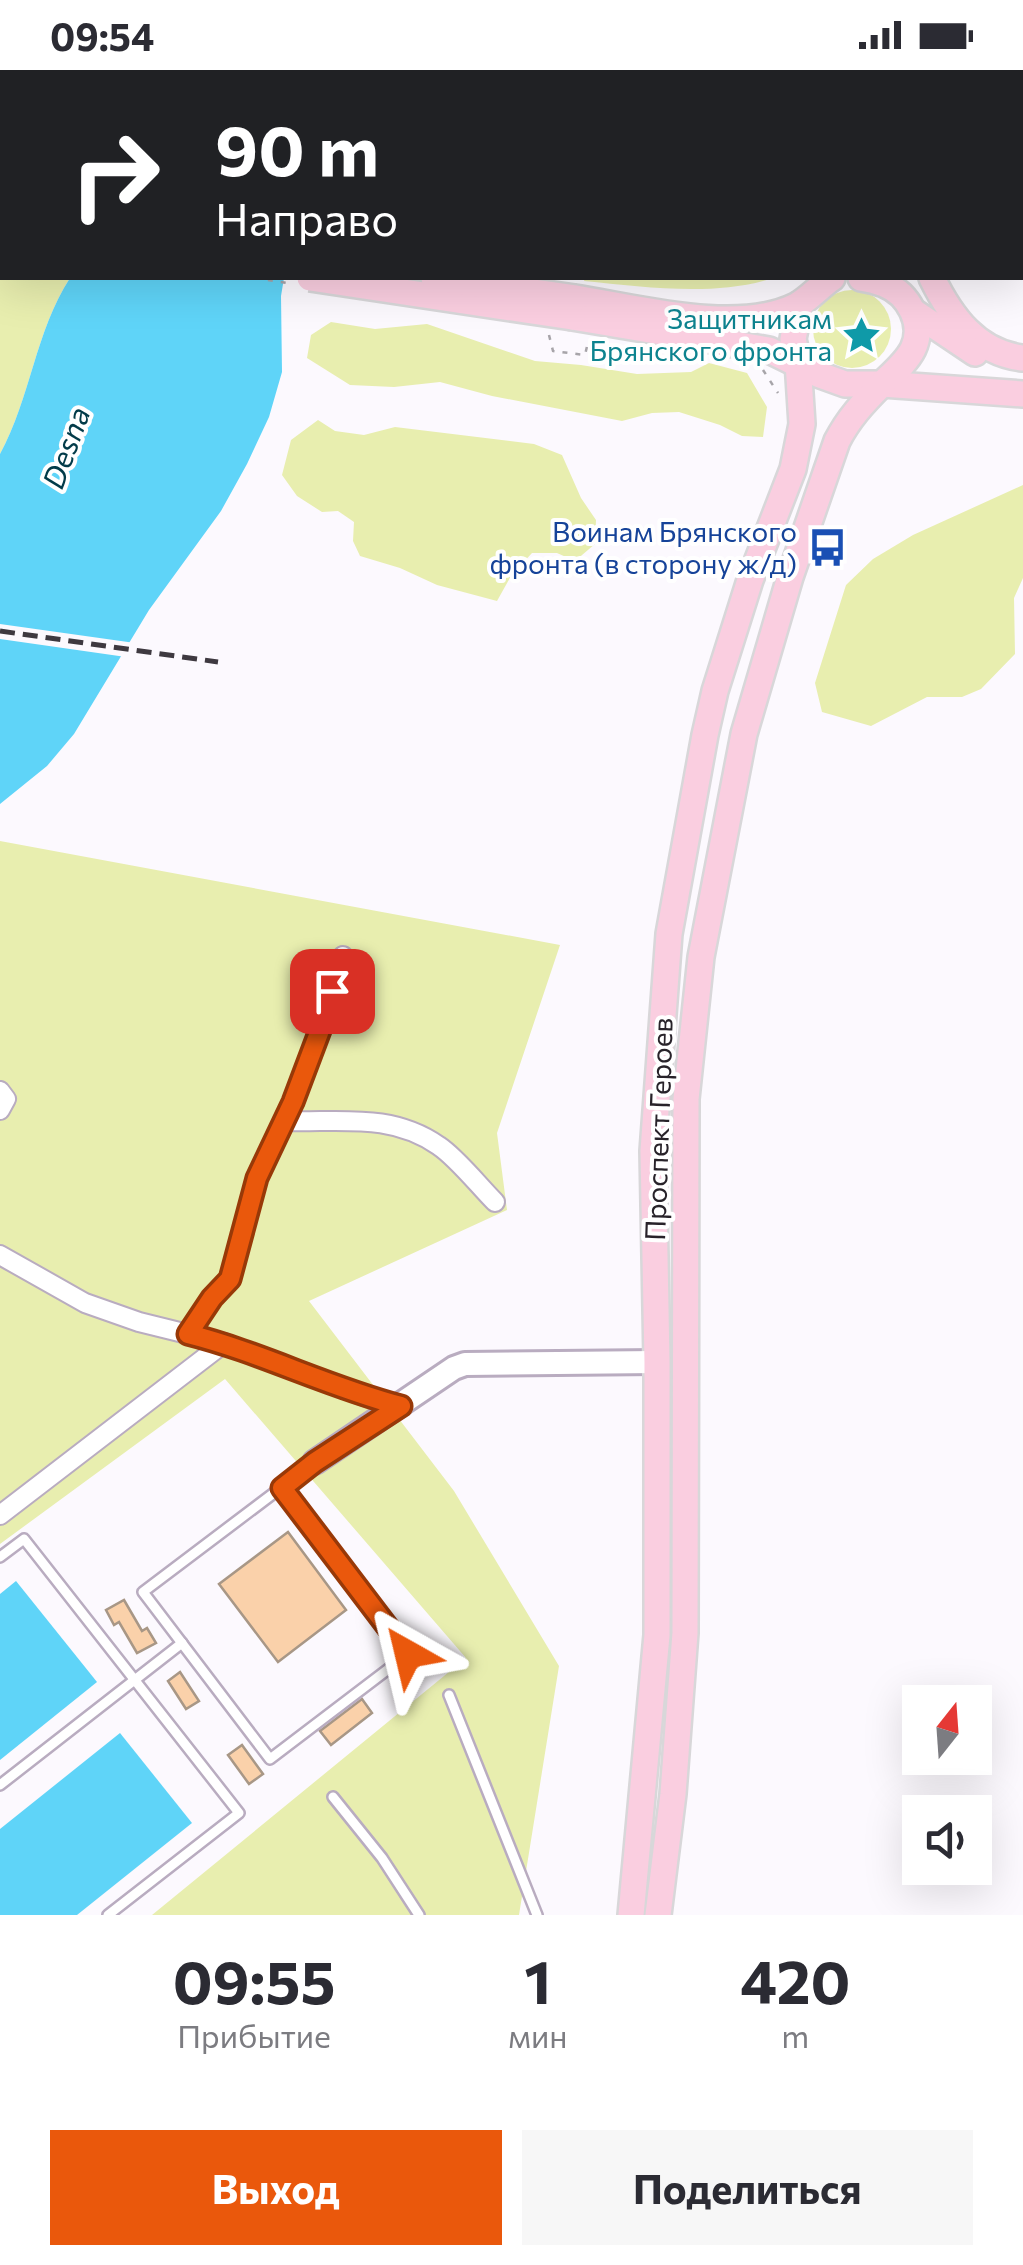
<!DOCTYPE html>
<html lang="ru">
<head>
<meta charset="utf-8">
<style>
  :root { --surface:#fff; --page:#f7f7f7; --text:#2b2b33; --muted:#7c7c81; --accent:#ea580c }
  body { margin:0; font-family:Commissioner,sans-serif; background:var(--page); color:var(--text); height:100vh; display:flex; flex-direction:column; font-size:38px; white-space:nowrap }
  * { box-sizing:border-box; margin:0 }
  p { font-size:32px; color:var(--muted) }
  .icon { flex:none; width:55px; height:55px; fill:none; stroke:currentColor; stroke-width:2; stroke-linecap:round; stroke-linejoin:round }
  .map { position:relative; height:1845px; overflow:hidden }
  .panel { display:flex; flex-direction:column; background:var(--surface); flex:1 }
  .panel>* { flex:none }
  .hud { position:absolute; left:0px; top:0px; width:1025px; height:210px; box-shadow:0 10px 40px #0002; background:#202124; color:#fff; overflow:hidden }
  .needle { width:65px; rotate:17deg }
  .tools { position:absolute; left:902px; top:1615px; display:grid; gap:20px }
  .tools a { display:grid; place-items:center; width:90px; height:90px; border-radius:0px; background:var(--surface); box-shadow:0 10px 40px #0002; font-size:50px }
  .pin { position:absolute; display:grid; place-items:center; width:85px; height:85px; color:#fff; margin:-42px; border-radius:20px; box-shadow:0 5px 15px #0006 }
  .me { position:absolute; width:110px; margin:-55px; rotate:323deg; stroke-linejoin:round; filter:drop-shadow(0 0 8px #0008) }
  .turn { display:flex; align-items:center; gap:35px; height:210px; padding:0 50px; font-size:45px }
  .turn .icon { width:130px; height:130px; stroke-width:2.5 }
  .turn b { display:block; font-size:70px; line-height:85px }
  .eta { display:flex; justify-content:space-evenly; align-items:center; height:170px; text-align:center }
  .eta b { font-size:60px; font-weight:700; line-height:70px }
  .action { display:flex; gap:20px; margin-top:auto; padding:20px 50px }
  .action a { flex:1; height:115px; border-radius:0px; background:var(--accent); color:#fff; font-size:40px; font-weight:700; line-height:115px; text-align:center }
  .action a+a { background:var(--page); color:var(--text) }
  .status { display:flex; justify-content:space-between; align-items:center; height:70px; padding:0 50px; background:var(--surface); direction:ltr }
  .status svg { height:28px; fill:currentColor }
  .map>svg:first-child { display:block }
</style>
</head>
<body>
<div class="status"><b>09:54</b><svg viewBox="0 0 49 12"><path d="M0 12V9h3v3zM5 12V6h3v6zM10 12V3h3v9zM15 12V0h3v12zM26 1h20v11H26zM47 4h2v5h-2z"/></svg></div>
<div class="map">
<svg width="1023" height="1845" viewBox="0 0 1023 1845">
  <rect width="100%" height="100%" fill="#fcf9fe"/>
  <g fill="#e8eeaf">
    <path d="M0,186L2,187V208H70C35,262 31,327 0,384Z"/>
    <path d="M585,208H773C715,227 645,217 584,211Z"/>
    <circle cx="852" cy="259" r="39"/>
    <polygon points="331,252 375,259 427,254 535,291 581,295 637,304 691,302 709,293 747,303 767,337 763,367 742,366 720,355 679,342 652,343 622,351 492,326 440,312 394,317 350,315 307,288 311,265"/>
    <polygon points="318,350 335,361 364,365 395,357 534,374 562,385 581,428 596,450 595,474 575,491 557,483 532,483 511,506 497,531 437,515 400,498 360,486 353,471 354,452 338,441 322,442 297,426 282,405 291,370"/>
    <polygon points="1023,415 1023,508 1014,528 1015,584 981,619 962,627 927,627 871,656 822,642 815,613 846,515 873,489 913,465"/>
    <polygon points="0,771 560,875 497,1063 507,1140 309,1231 454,1421 559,1596 519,1845 152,1845 466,1588 225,1309 0,1474"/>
  </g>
  <g fill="#5fd4f8">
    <path d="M70,208H284L281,226L282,302L269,347L247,394L221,441L149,540L74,664L47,696L0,734V384C31,327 35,262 70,208Z"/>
    <polygon points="16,1511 97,1612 0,1690 0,1524"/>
    <polygon points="120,1663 192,1753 77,1845 0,1845 0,1759"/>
  </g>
  <polygon fill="#fcf9fe" points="0,554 135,573 126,587 0,569"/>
  <g fill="#fad1aa" stroke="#a89786" stroke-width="2.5">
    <polygon points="288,1462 346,1540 278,1592 219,1514"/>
    <polygon points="124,1530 142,1561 147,1558 156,1573 137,1583 119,1552 114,1555 106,1540"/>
    <polygon points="180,1602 199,1631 186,1639 168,1611"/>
    <polygon points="362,1629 372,1643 331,1675 320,1661"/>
    <polygon points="242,1675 263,1704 249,1714 228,1685"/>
  </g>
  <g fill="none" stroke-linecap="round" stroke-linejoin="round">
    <defs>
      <g id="lane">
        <polyline points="977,2 978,0"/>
        <polyline points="1022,21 1023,21"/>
        <polyline points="281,1417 408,1584 270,1689 143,1522 315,1392"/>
        <polyline points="0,1487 24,1469 239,1743 108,1845"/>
        <polyline points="449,1625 537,1845"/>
        <polyline points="0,1715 182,1573"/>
        <polyline points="333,1727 382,1788 419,1845"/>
      </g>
      <g id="street">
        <polyline points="1022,58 1023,58"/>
        <polyline points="0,1021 6,1029 0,1040"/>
        <path d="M284,1051C338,1053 391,1042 439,1076C457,1088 479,1116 495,1132"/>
        <polyline points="0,1185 85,1233 139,1252 224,1273 364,1326 401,1336"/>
        <polyline points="187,1264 212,1228 230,1209 257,1108 293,1033 322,955 343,886"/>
        <polyline points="0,1445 224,1273"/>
      </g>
      <polyline id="secondary" points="315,1392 454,1298 465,1294 657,1292"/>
      <g id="primary">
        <polyline points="920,2 920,0"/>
        <polyline points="0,160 2,161"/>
        <path d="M932,208C951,247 977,283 1023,288"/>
        <path d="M575,228C638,238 737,265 796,236C809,229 820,216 832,208"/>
        <polyline points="914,242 975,283"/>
        <polyline points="572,247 769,280 820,305 845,314 882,314 1023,324"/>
        <polyline points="631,1845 657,1565 657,1292 653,1081 669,864 705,665 715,621 750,510 793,399 802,354 798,292 793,269 800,234"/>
        <path d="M658,1845L673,1724L685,1563L686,1029L701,887L744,664L790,507L837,371C849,348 863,333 881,315C892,304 906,293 913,279C925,254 909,224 884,214C877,211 869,209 861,208"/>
      </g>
    </defs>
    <use href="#lane" stroke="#b9acc0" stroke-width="14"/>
    <use href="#street" stroke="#b9acc0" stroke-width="22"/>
    <use href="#secondary" stroke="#b9acc0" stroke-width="28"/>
    <use href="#primary" stroke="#d8d7d9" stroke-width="30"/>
    <g stroke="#a7a4a9" stroke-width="2.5" stroke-dasharray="5 8" stroke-linecap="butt">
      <polyline points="406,0 409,2"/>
      <polyline points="527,2 528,0"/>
      <polyline points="0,133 2,133"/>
      <polyline points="549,265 553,281 585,285 588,272"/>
      <polyline points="763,300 778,323"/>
    </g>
    <use href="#lane" stroke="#fff" stroke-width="9"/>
    <use href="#street" stroke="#fff" stroke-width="18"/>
    <use href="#secondary" stroke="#fff" stroke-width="22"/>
    <use href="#primary" stroke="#facee0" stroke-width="25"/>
    <polyline stroke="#3e3940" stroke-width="5" stroke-dasharray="15 8" stroke-linecap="butt" points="0,561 218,592"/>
    <defs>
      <g id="primary-bridge">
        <polyline points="310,208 572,247"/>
        <polyline points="434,208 575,228"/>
      </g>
    </defs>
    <use href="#primary-bridge" stroke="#d8d7d9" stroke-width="30" stroke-linecap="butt"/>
    <polyline stroke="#a7a4a9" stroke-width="2.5" stroke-dasharray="5 8" stroke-linecap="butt" points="255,208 288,213"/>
    <use href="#primary-bridge" stroke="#facee0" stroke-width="25"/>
  </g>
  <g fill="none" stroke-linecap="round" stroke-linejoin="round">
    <defs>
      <path id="route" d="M332,921L322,955L293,1032L257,1108L230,1209L212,1228L188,1264C260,1282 328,1317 401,1336L315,1392L282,1418L408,1584"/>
    </defs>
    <use href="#route" stroke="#983908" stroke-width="25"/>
    <use href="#route" stroke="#ea580c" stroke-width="18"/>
  </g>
  <defs>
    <symbol id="sight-bare" viewBox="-9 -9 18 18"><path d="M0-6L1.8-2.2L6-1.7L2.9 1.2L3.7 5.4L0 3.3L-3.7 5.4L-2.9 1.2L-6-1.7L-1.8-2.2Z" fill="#0f9aa8" stroke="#fff" stroke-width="2.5" paint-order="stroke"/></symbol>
    <symbol id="bus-bare" viewBox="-9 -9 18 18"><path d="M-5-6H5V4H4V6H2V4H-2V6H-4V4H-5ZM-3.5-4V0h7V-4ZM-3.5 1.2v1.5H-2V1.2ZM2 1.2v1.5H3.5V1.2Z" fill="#1a4fb4" stroke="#fff" stroke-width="2.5" paint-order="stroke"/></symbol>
  </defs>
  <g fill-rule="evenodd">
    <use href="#sight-bare" x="834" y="238" width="55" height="55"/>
    <use href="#bus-bare" x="800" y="450" width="55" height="55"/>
  </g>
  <g text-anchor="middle" stroke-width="8" stroke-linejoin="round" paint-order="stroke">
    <g font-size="28" fill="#0d838f" stroke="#fff" text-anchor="end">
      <text x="832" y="259">Защитникам<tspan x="832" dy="32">Брянского фронта</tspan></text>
    </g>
    <g font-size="28" fill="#164399" stroke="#fff" text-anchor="end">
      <text x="797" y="472">Воинам Брянского<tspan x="797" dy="32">фронта (в сторону ж/д)</tspan></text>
    </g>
    <g font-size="28" fill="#28232a" stroke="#fff">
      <text transform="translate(659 1059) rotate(-88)" y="10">Проспект Героев</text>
    </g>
    <g font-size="30" font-style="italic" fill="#023b49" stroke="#fff">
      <text transform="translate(67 378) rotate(-70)" y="10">Desna</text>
    </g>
  </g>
</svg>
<div class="tools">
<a><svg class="needle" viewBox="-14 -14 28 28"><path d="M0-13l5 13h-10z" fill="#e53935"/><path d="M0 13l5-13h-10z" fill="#7c7c81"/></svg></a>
<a><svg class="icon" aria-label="sound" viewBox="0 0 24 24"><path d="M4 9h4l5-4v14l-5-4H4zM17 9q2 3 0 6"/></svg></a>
</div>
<div class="pin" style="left:332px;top:921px;background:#d93025"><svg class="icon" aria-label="arrive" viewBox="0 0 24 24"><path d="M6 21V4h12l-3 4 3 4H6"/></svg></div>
<svg class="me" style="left:408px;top:1584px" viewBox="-20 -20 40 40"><path d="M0-17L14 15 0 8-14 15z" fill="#ea580c" stroke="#fff" stroke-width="4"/></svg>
<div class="hud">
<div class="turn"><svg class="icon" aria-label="right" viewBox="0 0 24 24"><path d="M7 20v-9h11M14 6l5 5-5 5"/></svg><div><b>90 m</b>Направо</div></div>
</div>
</div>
<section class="panel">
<div class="eta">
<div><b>09:55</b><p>Прибытие</p></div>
<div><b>1</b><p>мин</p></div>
<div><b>420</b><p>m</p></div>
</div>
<div class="action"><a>Выход</a><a>Поделиться</a></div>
</section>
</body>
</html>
